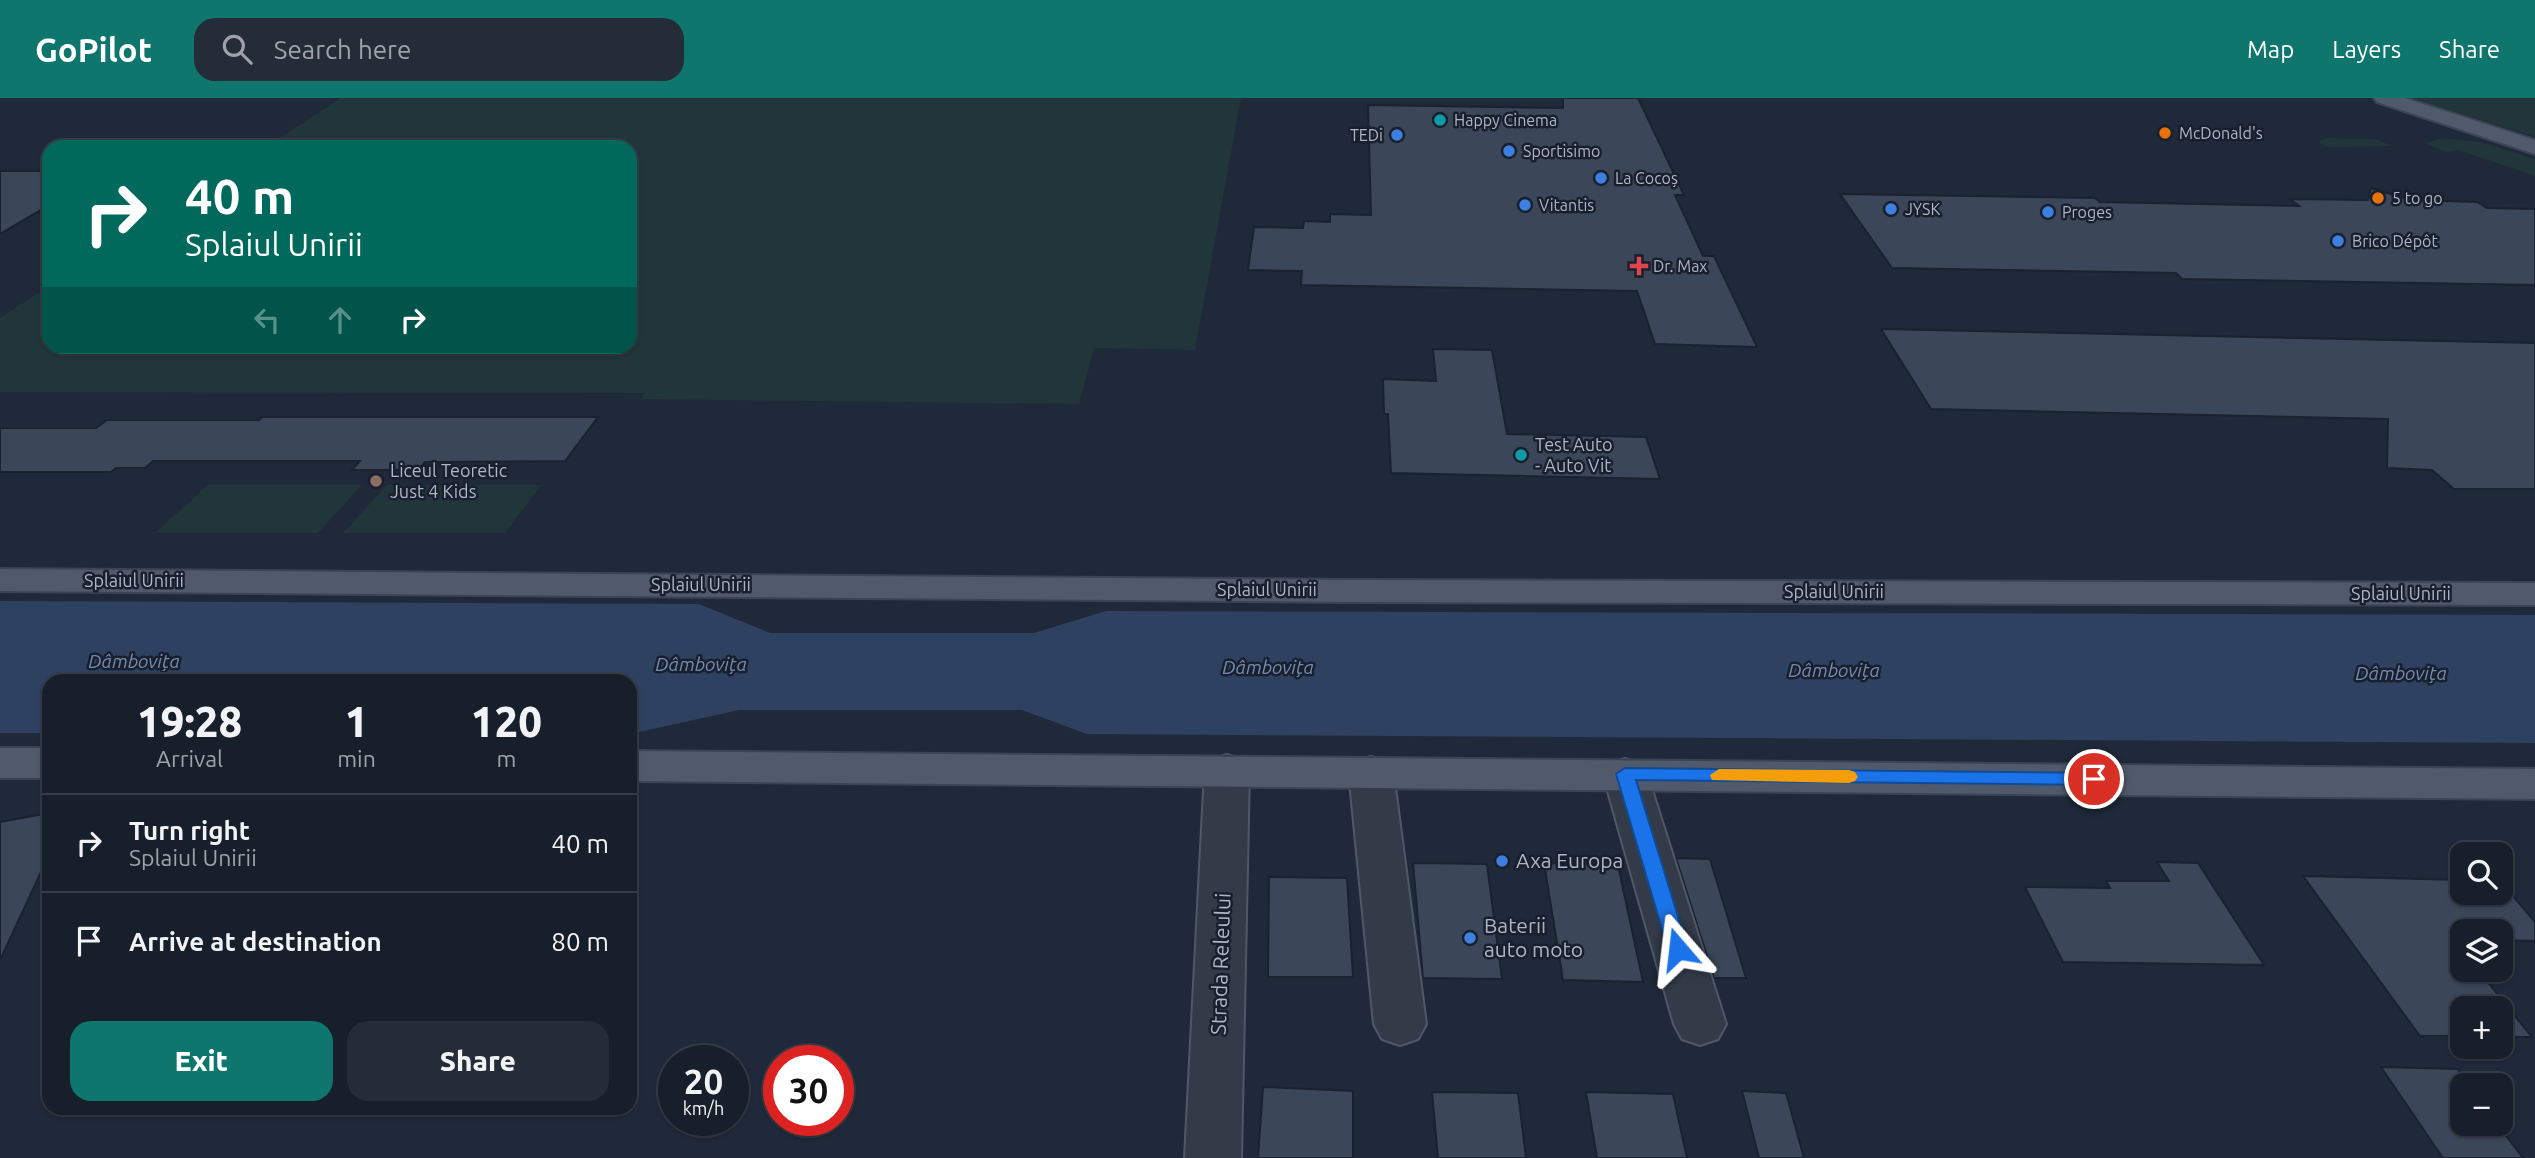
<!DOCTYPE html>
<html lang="en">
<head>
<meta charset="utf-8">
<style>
  :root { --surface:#171f2b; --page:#242c37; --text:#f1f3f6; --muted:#9ea2a9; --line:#363d47; --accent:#0f766e }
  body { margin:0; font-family:Ubuntu,sans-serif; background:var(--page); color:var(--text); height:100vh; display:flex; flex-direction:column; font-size:26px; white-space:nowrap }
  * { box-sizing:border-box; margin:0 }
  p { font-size:23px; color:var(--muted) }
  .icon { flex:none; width:38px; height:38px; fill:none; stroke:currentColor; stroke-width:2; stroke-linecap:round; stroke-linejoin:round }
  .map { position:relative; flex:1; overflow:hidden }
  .drawer { position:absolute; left:42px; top:576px; width:595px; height:441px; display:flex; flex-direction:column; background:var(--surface); border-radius:21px; box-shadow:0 2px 5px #0004,0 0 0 2px var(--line) }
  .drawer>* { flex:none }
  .hud { position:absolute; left:42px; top:42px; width:595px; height:214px; border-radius:21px; box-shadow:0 2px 5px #0004,0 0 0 2px var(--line); background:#00695c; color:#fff; overflow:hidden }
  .controls { position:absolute; left:2450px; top:744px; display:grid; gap:14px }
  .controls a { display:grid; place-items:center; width:63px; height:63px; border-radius:14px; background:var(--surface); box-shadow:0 2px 5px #0004,0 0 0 2px var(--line); font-size:35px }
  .speed { position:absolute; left:658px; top:947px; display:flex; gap:14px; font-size:35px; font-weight:700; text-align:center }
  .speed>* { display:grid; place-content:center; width:91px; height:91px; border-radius:50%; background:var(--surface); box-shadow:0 2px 5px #0004,0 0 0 2px var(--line); line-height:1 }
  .speed small { font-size:18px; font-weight:400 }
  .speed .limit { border:10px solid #d22; background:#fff; color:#111 }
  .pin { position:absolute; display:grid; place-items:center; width:60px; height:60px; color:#fff; margin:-30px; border:4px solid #fff; border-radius:50%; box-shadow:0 2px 7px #0007 }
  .me { position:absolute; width:77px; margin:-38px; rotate:343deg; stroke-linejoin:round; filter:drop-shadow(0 0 5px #0008) }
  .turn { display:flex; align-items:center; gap:24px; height:147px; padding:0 28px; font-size:32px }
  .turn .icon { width:91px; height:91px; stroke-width:2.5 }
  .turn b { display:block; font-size:49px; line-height:60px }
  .lanes { display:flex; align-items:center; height:66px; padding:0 28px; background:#0003; justify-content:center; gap:35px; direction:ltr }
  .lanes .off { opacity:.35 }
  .eta { display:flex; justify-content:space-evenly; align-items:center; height:119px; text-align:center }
  .eta b { font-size:42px; font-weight:800; line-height:49px }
  .primary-button { display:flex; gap:14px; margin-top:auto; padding:14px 28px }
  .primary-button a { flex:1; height:80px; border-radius:21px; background:var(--accent); color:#fff; font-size:28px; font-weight:800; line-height:80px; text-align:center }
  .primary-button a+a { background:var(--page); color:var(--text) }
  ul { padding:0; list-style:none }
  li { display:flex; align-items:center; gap:21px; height:98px; padding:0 28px; border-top:2px solid var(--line) }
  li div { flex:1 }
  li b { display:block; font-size:26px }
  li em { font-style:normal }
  header { display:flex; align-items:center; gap:42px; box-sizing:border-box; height:98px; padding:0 35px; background:var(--accent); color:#fff }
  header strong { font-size:33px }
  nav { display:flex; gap:38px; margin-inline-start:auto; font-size:24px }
  .search { width:490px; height:63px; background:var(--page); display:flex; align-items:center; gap:18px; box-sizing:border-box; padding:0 24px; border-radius:21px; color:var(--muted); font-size:26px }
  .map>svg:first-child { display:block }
</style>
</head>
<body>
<header>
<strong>GoPilot</strong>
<div class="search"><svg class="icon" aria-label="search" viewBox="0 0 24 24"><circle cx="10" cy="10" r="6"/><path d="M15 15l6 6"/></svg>Search here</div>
<nav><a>Map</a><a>Layers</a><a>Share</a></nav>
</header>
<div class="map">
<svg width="2535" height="1060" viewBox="0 0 2535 1060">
  <rect width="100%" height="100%" fill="#1f2939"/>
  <g fill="#21363a">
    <polygon points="341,0 1241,0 1195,252 1094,250 1079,306 641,301 645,295 0,294 0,220 49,188 49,248 630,248 630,49 265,49"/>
    <polygon points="2411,0 2535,0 2535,39"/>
    <polygon points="2328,40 2374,41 2393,48 2326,49 2320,45 2320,42"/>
    <polygon points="2442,40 2481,44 2535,61 2535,78 2458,52 2446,54 2425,45"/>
    <polygon points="208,387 362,387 318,435 155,435"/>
    <polygon points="387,387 541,387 505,435 343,435"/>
  </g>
  <polygon fill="#2f4160" points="0,503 699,506 770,535 1034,535 1106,513 2535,517 2535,645 1087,636 1022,612 739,612 630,636 630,583 49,583 49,635 0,635"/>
  <g fill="#3b4759" stroke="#1a2230" stroke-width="2">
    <polygon points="1563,0 1638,0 1684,97 1675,97 1703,158 1714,158 1757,249 1655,246 1637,193 1301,187 1302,173 1248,172 1254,129 1303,130 1304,123 1330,124 1330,116 1371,117 1368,7 1563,10"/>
    <polygon points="0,73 49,73 49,107 0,136"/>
    <polygon points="2371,90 2410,102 2477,104 2487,110 2535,111 2535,187 2182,181 2176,175 1892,170 1840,96 2095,100 2100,104 2299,108 2290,101 2368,102"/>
    <polygon points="1881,231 2535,245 2535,391 2454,391 2432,372 2387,370 2388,321 1931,311"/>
    <polygon points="1433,251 1492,252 1507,336 1646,339 1660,381 1391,375 1388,316 1384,316 1383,281 1436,283"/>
    <polygon points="262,319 598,319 565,363 425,364 418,372 352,372 360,363 153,363 145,370 116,370 111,374 0,374 0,330 96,330 107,322 259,322"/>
    <polygon points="49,715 49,757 0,862 0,724"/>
    <polygon points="1676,760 1710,761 1746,880 1714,880"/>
    <polygon points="2157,764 2198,765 2264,867 2063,864 2025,789 2110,790 2106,783 2169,783"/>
    <polygon points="1413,765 1487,766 1502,881 1423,880"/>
    <polygon points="1544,765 1618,767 1643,884 1563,882"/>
    <polygon points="2303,778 2462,782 2462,794 2501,794 2501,784 2535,824 2535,843 2501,842 2501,833 2462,833 2462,842 2454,841 2462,852 2462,872 2478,872 2532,939 2501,939 2501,910 2462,910 2462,938 2420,938"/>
    <polygon points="1269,779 1347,780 1353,879 1268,879"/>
    <polygon points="2381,969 2458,971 2469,987 2462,987 2462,1026 2497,1026 2523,1060 2443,1060"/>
    <polygon points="1263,989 1353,993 1353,1060 1258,1060"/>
    <polygon points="1742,993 1786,995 1804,1060 1759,1060"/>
    <polygon points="1432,994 1518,995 1526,1060 1438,1060"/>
    <polygon points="1586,994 1673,996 1687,1060 1597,1060"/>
  </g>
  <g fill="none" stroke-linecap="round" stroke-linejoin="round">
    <defs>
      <g id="minor">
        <polygon points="1227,657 1242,662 1249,672 1241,1060 1185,1060 1205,672 1212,662"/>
        <polygon points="1371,659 1386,664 1393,674 1426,926 1418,941 1400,947 1382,941 1374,926 1349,674 1356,664"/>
        <polygon points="1625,661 1640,666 1647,676 1726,926 1718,941 1700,947 1682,941 1674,926 1603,676 1610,666"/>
      </g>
      <g id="major">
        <polygon points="2374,0 2405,0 2535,42 2535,56 2377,4"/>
        <polygon points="0,471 1351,482 2535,485 2535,507 1351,504 0,493"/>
        <rect x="0" y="650" width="49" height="30"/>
        <polygon points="630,653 2535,671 2535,701 630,683"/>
      </g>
    </defs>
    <use href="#minor" stroke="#505867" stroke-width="4"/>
    <use href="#major" stroke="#3c4453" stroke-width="4"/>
    <use href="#minor" fill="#333b49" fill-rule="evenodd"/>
    <use href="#major" fill="#505a6a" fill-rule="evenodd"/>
  </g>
  <polygon fill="#1a73e8" stroke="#114b97" stroke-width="2" points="1625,670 2094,675 2100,677 2103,681 2100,685 2094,687 1636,682 1688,851 1685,857 1678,859 1671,857 1668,851 1616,676"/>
  <polygon fill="#f59e0b" points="1719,671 1849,672 1855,674 1858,679 1855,683 1849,685 1712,682 1710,677"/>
  <g fill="#0f9aa8" stroke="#18202e" stroke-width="2.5">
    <circle cx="1440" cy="22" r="7"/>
    <circle cx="1521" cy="357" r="7"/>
  </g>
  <g fill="#e8710a" stroke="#18202e" stroke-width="2.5">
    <circle cx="2165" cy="35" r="7"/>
    <circle cx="2378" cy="100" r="7"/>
  </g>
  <g fill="#3f7fe0" stroke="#18202e" stroke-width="2.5">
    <circle cx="1397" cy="37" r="7"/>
    <circle cx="1509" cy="53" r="7"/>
    <circle cx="1601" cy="80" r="7"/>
    <circle cx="1525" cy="107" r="7"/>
    <circle cx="1891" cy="111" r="7"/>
    <circle cx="2048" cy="114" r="7"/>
    <circle cx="2338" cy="143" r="7"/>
    <circle cx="1502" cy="763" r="7"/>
    <circle cx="1470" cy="840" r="7"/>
  </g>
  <path fill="#e0444e" stroke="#18202e" stroke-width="2.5" d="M1635.5 157.5h7v7h7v7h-7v7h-7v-7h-7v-7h7z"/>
  <circle fill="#8d6e63" stroke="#18202e" stroke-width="2.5" cx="376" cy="383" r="7"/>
  <g text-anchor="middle" stroke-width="5" stroke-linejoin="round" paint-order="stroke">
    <g font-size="16" fill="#adb5c6" stroke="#18202e" text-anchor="start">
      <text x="1454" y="28">Happy Cinema</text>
      <text x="2179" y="41">McDonald's</text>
      <text x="1383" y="43" text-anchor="end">TEDi</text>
      <text x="1523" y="59">Sportisimo</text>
      <text x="1615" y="86">La Cocoș</text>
      <text x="2392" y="106">5 to go</text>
      <text x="1539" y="113">Vitantis</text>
      <text x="1905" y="117">JYSK</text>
      <text x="2062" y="120">Proges</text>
      <text x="2352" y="149">Brico Dépôt</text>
      <text x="1653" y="174">Dr. Max</text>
    </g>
    <g font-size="18" fill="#adb5c6" stroke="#18202e" text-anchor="start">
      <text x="1535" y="353">Test Auto<tspan x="1535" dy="21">- Auto Vit</tspan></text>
      <text x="390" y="379">Liceul Teoretic<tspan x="390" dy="21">Just 4 Kids</tspan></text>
    </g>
    <g font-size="18" fill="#adb5c6" stroke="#18202e">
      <text x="134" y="489">Splaiul Unirii</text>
      <text x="701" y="493">Splaiul Unirii</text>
      <text x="1267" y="498">Splaiul Unirii</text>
      <text x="1834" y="500">Splaiul Unirii</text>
      <text x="2401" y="502">Splaiul Unirii</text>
    </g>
    <g font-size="19" font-style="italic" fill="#738ab1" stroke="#18202e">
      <text x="134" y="570">Dâmbovița</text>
      <text x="701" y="573">Dâmbovița</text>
      <text x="1268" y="576">Dâmbovița</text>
      <text x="1834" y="579">Dâmbovița</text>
      <text x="2401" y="582">Dâmbovița</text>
    </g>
    <g font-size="21" fill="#adb5c6" stroke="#18202e" text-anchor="start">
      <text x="1516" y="770">Axa Europa</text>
      <text x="1484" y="835">Baterii<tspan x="1484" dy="24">auto moto</tspan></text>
    </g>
    <g font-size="21" fill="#adb5c6" stroke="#18202e">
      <text transform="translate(1221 866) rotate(-88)" y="7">Strada Releului</text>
    </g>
  </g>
</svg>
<div class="controls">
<a><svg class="icon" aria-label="search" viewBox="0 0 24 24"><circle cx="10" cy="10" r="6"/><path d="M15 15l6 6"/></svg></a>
<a><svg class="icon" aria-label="layers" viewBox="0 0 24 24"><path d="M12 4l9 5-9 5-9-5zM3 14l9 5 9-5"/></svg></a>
<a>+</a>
<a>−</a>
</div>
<div class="speed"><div>20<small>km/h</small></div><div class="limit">30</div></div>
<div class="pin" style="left:2094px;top:681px;background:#d93025"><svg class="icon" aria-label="arrive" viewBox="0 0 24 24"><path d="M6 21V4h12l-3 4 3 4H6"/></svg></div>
<svg class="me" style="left:1678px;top:851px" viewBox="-20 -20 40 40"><path d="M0-17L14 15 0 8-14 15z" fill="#1a73e8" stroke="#fff" stroke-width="4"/></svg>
<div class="hud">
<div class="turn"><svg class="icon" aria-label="right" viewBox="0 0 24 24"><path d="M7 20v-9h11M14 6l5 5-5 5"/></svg><div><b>40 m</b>Splaiul Unirii</div></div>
<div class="lanes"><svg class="icon off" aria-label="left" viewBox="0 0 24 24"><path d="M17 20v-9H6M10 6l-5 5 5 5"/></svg><svg class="icon off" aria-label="ahead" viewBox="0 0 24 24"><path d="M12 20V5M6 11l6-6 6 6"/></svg><svg class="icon" aria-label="right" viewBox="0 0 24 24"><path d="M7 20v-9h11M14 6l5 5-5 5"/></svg></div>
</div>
<section class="drawer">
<div class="eta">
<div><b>19:28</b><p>Arrival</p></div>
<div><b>1</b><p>min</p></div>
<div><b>120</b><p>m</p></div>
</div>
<ul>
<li><svg class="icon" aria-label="right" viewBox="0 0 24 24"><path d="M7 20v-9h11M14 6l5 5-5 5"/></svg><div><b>Turn right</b><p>Splaiul Unirii</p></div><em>40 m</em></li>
<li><svg class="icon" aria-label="arrive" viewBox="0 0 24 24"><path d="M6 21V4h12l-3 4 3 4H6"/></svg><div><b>Arrive at destination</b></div><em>80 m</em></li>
</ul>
<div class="primary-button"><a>Exit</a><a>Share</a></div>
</section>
</div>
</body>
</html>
